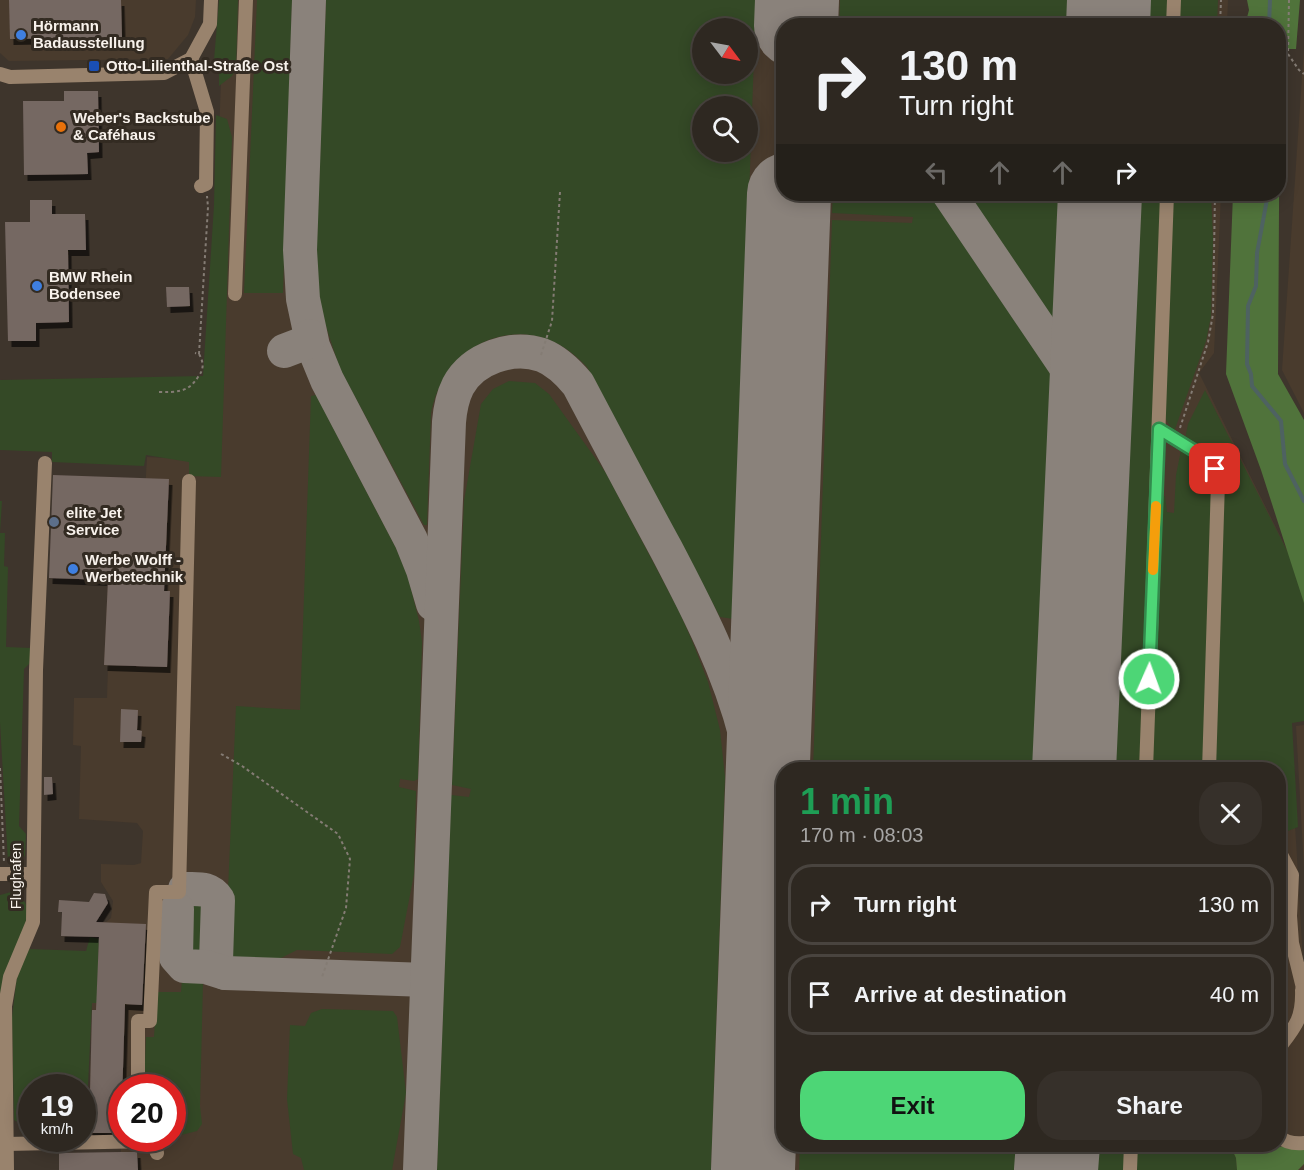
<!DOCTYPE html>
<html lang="en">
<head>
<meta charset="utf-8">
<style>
  :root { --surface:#2e2821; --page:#36302a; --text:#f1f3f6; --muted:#a7a6a5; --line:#49443f; --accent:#4dd676 }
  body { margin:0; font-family:Arial,sans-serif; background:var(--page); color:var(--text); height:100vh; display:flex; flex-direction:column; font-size:22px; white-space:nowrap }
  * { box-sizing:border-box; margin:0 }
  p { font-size:20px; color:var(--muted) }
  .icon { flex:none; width:33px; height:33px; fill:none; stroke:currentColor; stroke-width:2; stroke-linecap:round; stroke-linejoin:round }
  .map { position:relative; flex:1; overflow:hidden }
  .sheet { position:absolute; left:776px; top:762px; width:510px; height:390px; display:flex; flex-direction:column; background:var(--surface); border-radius:24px; box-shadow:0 3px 15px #0003,0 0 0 2px var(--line) }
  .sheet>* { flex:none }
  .guide { position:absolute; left:776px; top:18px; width:510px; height:183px; border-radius:24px; box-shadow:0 3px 15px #0003,0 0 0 2px var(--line); background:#2e2821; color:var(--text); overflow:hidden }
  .needle { width:39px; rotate:122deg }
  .buttons { position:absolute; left:692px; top:18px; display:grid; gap:12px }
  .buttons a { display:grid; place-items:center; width:66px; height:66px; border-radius:50%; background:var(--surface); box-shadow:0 3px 15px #0003,0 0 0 2px var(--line); font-size:30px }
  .speed { position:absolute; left:18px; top:1074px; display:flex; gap:12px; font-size:30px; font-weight:700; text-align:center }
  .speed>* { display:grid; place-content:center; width:78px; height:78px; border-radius:50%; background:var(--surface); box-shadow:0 3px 15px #0003,0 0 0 2px var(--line); line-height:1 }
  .speed small { font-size:15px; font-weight:400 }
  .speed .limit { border:9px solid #d22; background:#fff; color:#111 }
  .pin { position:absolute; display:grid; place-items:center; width:51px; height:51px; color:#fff; margin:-26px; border-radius:12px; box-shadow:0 3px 9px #0006 }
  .me { position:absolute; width:66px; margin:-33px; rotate:2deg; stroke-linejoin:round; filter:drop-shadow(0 0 4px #0008) }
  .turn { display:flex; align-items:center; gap:21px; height:126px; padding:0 24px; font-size:27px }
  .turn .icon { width:78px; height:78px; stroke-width:2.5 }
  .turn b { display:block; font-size:42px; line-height:51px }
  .lanes { display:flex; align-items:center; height:57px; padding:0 24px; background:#0003; justify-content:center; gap:30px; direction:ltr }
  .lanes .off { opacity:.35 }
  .round { display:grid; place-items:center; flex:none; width:63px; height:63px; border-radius:24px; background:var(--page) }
  .summary { display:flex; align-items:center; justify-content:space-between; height:102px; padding:0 24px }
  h1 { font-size:36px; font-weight:800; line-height:45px; color:#1e9e55 }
  .action { display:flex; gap:12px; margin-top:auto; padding:12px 24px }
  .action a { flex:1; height:69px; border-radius:24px; background:var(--accent); color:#111; font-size:24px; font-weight:800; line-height:69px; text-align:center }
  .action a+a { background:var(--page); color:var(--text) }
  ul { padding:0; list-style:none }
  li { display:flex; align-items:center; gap:18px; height:81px; margin:0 12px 9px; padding:0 12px; border:3px solid var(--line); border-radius:24px }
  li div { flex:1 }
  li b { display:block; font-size:22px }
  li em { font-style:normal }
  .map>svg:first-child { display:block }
</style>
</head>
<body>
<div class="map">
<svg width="1304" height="1170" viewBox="0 0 1304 1170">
  <defs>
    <filter id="shadow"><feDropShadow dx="3.5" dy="6" stdDeviation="0" flood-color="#0009"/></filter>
  </defs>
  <rect width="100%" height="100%" fill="#3e352c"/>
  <g fill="#493b2d" fill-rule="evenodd">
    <polygon points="0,0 196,0 195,17 188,35 168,59 9,61 0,53"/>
    <path d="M224,0H1228L1227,25L783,26V194H1221L1214,353L1199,373L1304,584L1289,720L1304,979V1170H138L137,1152H121V1135L89,1134L92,1003L97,1002L100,922H106L111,918L113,901L101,882V864L134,865L141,863L143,831L137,823L79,819L81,746L73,745L74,698H107L108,666L104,665L108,580L140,582L147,457L207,460ZM702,28H747V74H702ZM702,106H747V152H702ZM783,770H1278V1144H783ZM122,1088H172V1138H122Z"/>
    <polygon points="1304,48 1304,413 1282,370"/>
    <polygon points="1304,725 1304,869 1296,726"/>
  </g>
  <g fill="#344926" fill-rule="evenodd">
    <polygon points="219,0 238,0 236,69 232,76 219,86 219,75 214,60"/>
    <polygon points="257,0 292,0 283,293 244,293"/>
    <path d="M326,0H756L734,619L720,617L587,367C533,306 446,335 431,413L427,525H424L340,369L319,305L316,265ZM702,28H747V74H702ZM702,106H747V152H702Z"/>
    <polygon points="840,0 1170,0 1169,25 839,26"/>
    <polygon points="1178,0 1218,0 1217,25 1177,26"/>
    <polygon points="216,115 227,119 232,137 221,477 189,476 189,462 146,455 144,466 52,462 52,452 0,450 0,380 203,376 214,205"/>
    <polygon points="833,194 1163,194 1142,769 813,770 832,220 912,223 913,217 832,213"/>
    <polygon points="1171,194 1211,194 1213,239 1211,316 1206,341 1174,432 1163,415"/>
    <polygon points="509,381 535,383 549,394 606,473 679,611 693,643 708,682 720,730 725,777 711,1170 437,1170 451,795 469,797 471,789 452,785 464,501 481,404 493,389"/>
    <polygon points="1205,390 1304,584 1304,721 1292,723 1298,827 1278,835 1278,770 1213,769 1223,484 1185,439 1188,424"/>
    <polygon points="316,395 396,548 408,577 419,621 422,642 418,779 414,781 400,779 399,787 416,791 414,874 400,947 392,954 297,950 273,962 225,960 236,706 300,710 311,396"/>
    <polygon points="1181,450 1204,459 1212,472 1204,769 1150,770 1161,496 1165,496 1167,512 1174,513 1176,475"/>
    <polygon points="0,501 2,501 0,533 5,533 4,566 8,567 6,647 32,648 32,661 24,669 19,826 26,834 25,856 16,863 8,862 0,722"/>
    <polygon points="1278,853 1286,869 1288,937 1278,938"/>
    <polygon points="11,892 25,902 29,912 27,924 4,979 0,1170 0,895"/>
    <polygon points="186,893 205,895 210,900 207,953 198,957 188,957 183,951"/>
    <polygon points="90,937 99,939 97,1003 92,1003 87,1106 83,1106 82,1088 32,1088 31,1130 14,1120 12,1017 17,976 29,949 86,951"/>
    <polygon points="195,973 203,982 200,1106 202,1124 197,1131 173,1137 172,1088 144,1088 146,1037 154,1037 157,992 181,992 182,980 186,974"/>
    <polygon points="322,1009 393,1011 397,1017 406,1093 392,1170 304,1170 301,1158 293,1154 287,1099 290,1025 305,1026 311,1013"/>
    <polygon points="1136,1144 1230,1145 1236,1158 1237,1170 1135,1170"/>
    <polygon points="800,1145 1128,1145 1127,1170 799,1170"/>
  </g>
  <g fill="#50733b">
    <polygon points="1247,0 1300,0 1296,49 1280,49 1278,374 1304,420 1304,603 1261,470 1226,374 1233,194 1278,194 1278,26 1245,25 1249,10"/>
    <polygon points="1230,1145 1268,1145 1269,1147 1304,1146 1304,1164 1298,1170 1237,1170 1236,1158"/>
  </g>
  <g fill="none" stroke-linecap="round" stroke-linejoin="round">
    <g stroke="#4e6261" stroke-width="4">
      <polyline points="1269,26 1270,0"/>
      <polyline points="1268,194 1257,253 1256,286 1248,306 1247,364 1251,374 1252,386 1281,421 1285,464 1304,501"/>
    </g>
    <g stroke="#8a827b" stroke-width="34">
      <polyline points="309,0 300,250 303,299 313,346 327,380 411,540 423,570 433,604"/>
      <polyline points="949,194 1091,404"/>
      <polyline points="284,351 305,343 310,336"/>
      <path d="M185,889C198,889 210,887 218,900L216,961L217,966L225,973"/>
      <polyline points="177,909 176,957 184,966 206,967 225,973 427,980"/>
      <path d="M420,1170L449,422C450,410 452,398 458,386C473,358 512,345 542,355C557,361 568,372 578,384C607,439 636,494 666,549C698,610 729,670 746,737C758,782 761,827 764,873"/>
    </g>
    <g stroke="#8a827b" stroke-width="84">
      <polyline points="796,26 797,0"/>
      <polyline points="1108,26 1109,0"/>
      <polyline points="1074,770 1100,194"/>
      <polyline points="753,1170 789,194"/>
      <polyline points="1056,1170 1058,1144"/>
    </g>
  </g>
  <g fill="#756762" filter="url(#shadow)">
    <polygon points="9,0 121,0 122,37 10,39"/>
    <polygon points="64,91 98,91 99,152 87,153 88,174 24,175 23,101 64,101"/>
    <polygon points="30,200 52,200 52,214 85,214 86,250 68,250 69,322 36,323 36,341 8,341 5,222 30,222"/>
    <polygon points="166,287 189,287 190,306 167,307"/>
    <polygon points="53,475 169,479 164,591 170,591 167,667 104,665 108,580 49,578"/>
    <polygon points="121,709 138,710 137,730 142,731 141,742 120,742"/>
    <polygon points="44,777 52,777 53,794 44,795"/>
    <polygon points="94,893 105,894 108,903 96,922 146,924 142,1005 125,1004 121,1133 89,1133 92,1010 96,1010 99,937 61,936 62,912 58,912 59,900 89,902"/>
    <polygon points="121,1152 137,1152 138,1170 59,1170 59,1153"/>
  </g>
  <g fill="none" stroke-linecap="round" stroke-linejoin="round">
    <g stroke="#847c74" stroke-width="2" stroke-dasharray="3 3" stroke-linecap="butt">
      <polyline points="1289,0 1288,54 1299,70 1304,74"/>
      <polyline points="1220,26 1221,0"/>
      <polyline points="199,354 208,207 207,196"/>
      <polyline points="541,355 552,321 560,192"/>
      <path d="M159,392C176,392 188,393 198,377C204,369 204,363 199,354L195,353"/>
      <polyline points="1180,428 1208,342 1213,314 1215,194"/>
      <polyline points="221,754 242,766 338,834 350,859 346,908 322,977"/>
      <polyline points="0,768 4,862"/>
    </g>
    <g stroke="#99836d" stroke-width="14">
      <polyline points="1173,26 1174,0"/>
      <polyline points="191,59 207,112 206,184 201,186"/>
      <polyline points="0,74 10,77 164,73 191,59 210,24 211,0"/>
      <polyline points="235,294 246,0"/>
      <polyline points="1159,429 1206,458 1215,469 1218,482 1209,770"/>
      <polyline points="1146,770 1167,194"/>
      <polyline points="1278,849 1292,875 1290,916 1292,943 1304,992"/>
      <polyline points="0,874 32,874"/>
      <path d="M1278,1049C1295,1027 1303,1019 1302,990"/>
      <polyline points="138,1088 138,1021 150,1021 156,892 179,892 189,481"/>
      <path d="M1278,1136C1286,1143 1294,1144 1304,1143"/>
      <polyline points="6,1144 153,1141 157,1153"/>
      <polyline points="7,1170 5,1006 10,977 33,922 36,670 45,463"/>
      <polyline points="1130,1170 1131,1144"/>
    </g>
  </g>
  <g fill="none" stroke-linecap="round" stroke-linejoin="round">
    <defs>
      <polyline id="route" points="1149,679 1159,429 1206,458 1215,469"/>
    </defs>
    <use href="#route" stroke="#328b4d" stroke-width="15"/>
    <use href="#route" stroke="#4dd676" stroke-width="10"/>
    <polyline stroke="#f59e0b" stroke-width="10" points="1153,570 1156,506"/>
  </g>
  <g fill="#3f7fe0" stroke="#332b22" stroke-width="2">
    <circle cx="21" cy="35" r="6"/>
    <circle cx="37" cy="286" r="6"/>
    <circle cx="73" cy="569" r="6"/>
  </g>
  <rect fill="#1a4fb4" stroke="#332b22" stroke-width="2" x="88" y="60" width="12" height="12" rx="3"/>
  <circle fill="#e8710a" stroke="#332b22" stroke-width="2" cx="61" cy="127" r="6"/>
  <circle fill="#5c6f8a" stroke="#332b22" stroke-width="2" cx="54" cy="522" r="6"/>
  <g text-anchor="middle" stroke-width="6" stroke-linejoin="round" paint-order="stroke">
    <g font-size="15" font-weight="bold" fill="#f8f2ec" stroke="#332b22" text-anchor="start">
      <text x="33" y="31">Hörmann<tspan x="33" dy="17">Badausstellung</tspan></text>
      <text x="106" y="71">Otto-Lilienthal-Straße Ost</text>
      <text x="73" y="123">Weber's Backstube<tspan x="73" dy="17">&amp; Caféhaus</tspan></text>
      <text x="49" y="282">BMW Rhein<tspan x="49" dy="17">Bodensee</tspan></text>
      <text x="66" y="518">elite Jet<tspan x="66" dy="17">Service</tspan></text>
      <text x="85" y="565">Werbe Wolff -<tspan x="85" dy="17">Werbetechnik</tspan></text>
    </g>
    <g font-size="15" fill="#f8f2ec" stroke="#332b22">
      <text transform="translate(16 876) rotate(-90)" y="5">Flughafen</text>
    </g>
  </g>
</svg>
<div class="buttons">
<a><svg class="needle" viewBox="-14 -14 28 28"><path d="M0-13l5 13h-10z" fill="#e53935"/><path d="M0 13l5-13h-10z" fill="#a7a6a5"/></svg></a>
<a><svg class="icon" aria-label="search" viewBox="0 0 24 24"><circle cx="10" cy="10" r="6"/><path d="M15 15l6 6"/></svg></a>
</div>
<div class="speed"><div>19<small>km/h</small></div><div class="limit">20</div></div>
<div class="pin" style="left:1215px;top:469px;background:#d93025"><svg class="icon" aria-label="arrive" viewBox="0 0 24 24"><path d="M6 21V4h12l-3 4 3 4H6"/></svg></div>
<svg class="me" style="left:1149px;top:679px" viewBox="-20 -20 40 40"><circle r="17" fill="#4dd676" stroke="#fff" stroke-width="3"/><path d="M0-11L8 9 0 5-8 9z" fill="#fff"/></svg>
<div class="guide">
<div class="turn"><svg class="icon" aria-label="right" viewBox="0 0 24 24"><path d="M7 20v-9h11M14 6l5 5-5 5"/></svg><div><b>130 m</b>Turn right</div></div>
<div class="lanes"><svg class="icon off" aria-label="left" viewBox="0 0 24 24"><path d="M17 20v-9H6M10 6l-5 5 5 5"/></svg><svg class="icon off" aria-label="ahead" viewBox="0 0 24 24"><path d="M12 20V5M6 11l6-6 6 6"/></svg><svg class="icon off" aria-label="ahead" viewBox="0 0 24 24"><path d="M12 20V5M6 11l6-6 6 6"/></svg><svg class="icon" aria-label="right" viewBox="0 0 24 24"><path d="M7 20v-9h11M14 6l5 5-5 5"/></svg></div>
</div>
<section class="sheet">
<div class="summary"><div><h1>1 min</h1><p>170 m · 08:03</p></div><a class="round"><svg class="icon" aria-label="close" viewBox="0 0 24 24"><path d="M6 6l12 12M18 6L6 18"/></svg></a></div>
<ul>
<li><svg class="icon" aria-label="right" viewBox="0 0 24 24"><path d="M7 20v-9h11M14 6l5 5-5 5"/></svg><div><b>Turn right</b></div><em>130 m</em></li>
<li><svg class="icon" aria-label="arrive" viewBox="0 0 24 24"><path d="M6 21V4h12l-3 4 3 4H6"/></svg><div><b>Arrive at destination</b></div><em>40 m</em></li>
</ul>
<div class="action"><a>Exit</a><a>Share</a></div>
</section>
</div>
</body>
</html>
